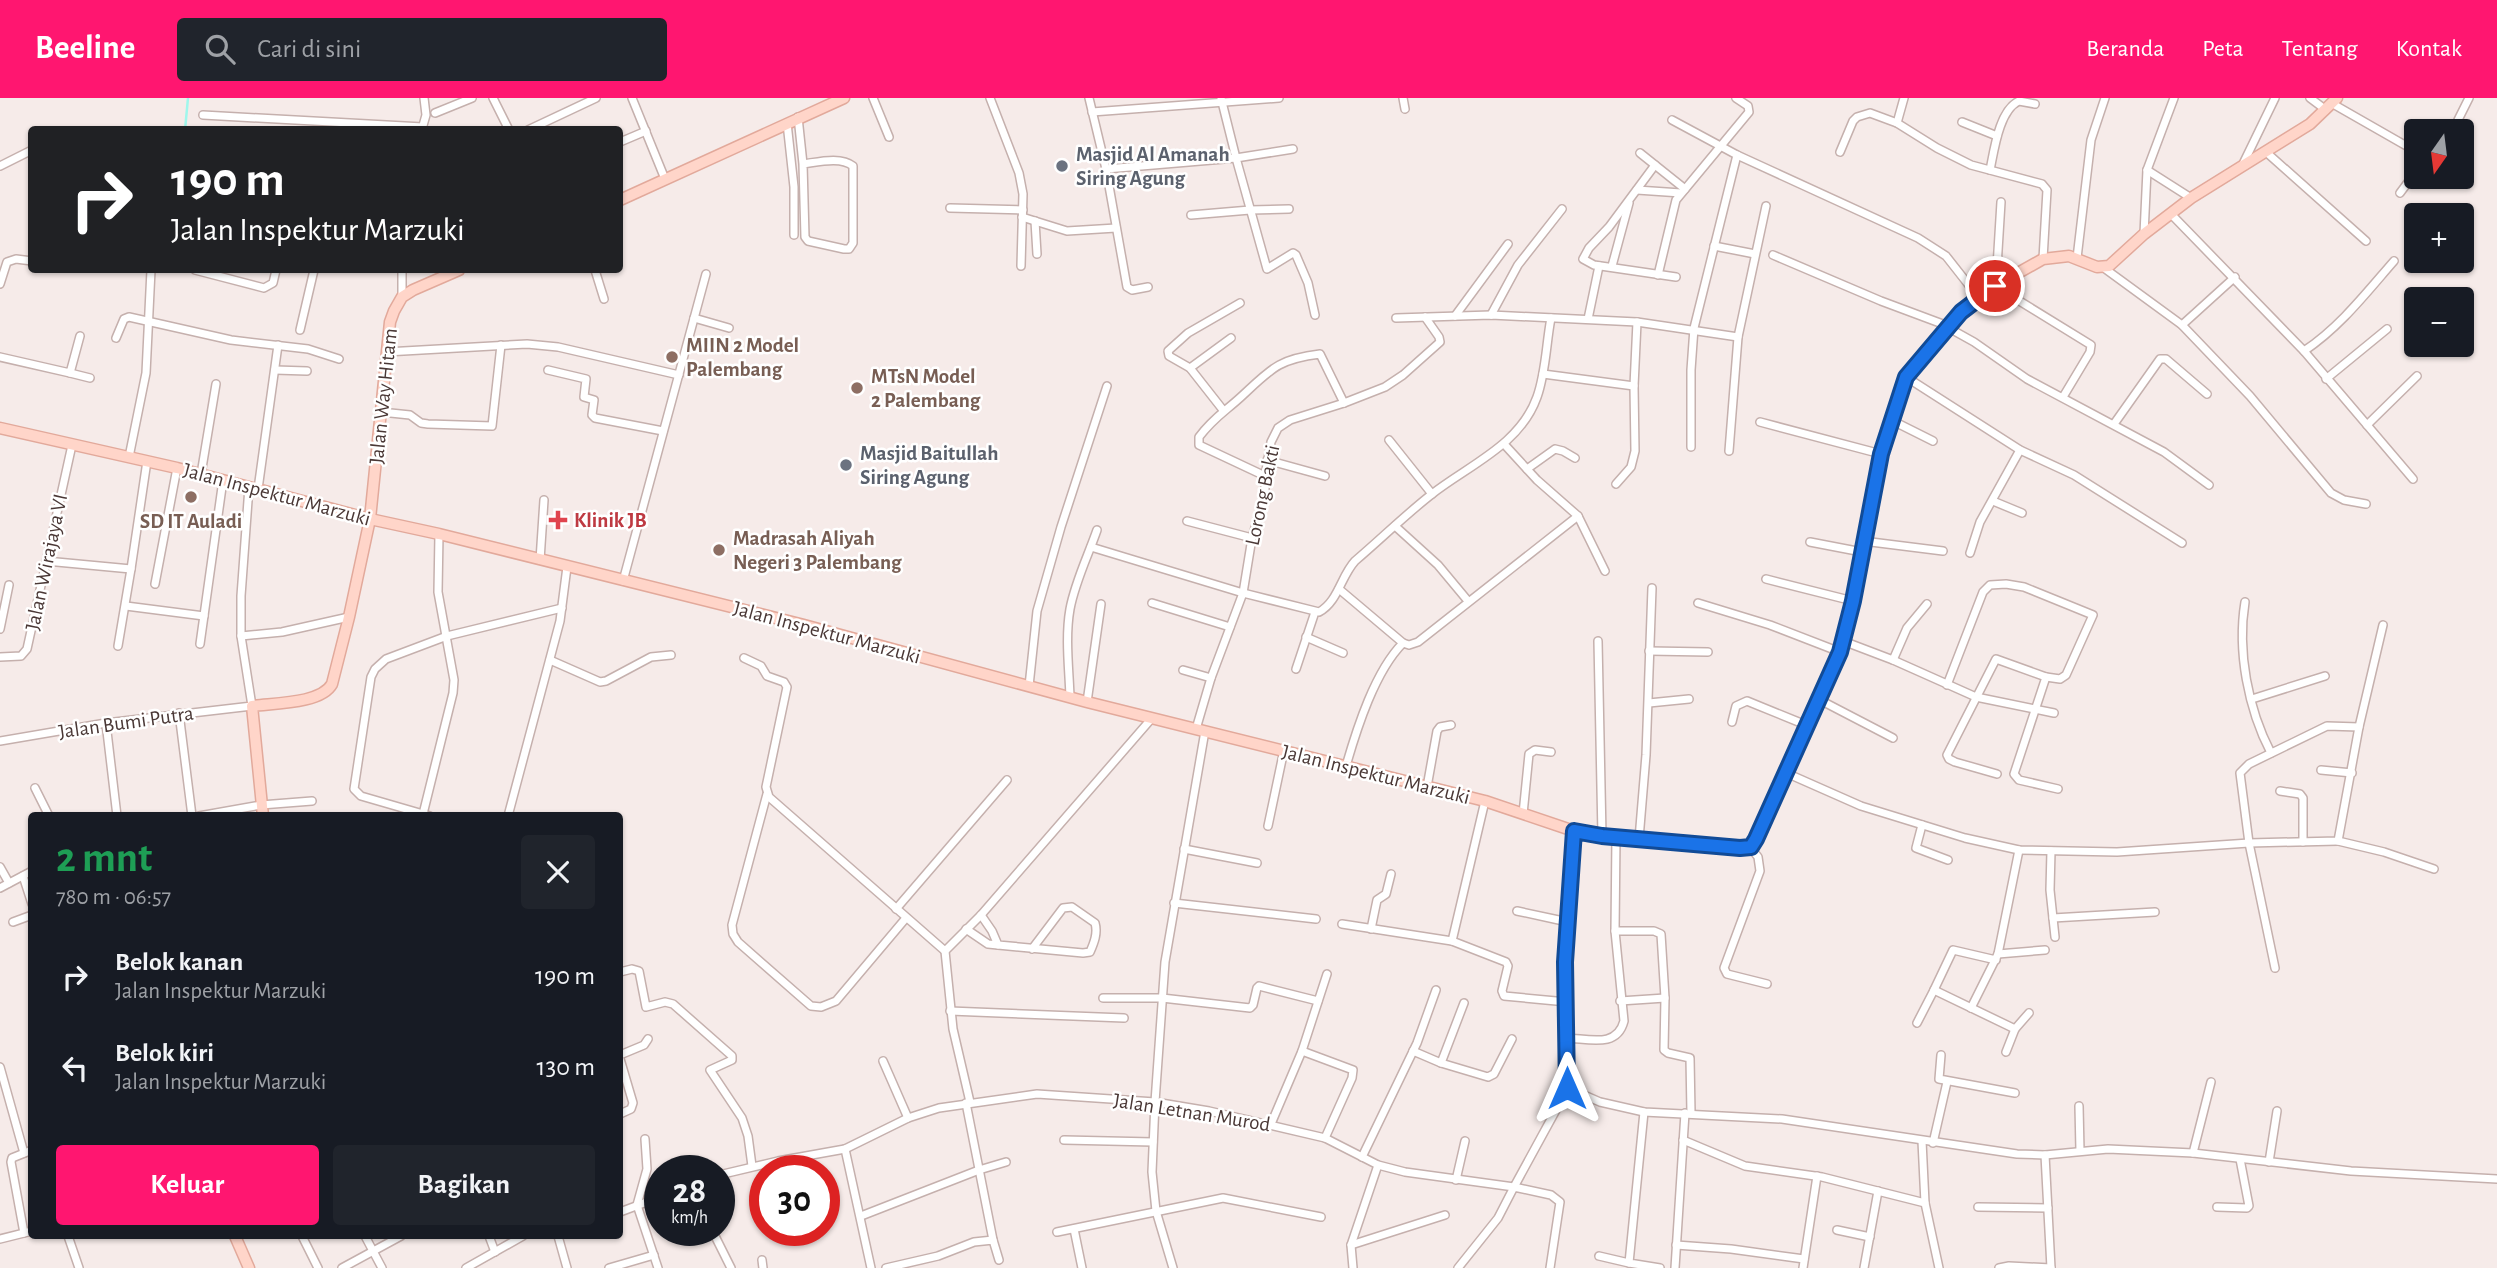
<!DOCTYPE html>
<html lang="id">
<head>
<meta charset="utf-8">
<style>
  :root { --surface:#171b24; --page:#20242c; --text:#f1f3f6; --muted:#9ea1a6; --accent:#ff1670 }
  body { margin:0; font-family:"Alegreya Sans",sans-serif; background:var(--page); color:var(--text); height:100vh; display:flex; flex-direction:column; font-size:26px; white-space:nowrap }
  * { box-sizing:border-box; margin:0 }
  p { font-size:23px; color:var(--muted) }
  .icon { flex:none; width:38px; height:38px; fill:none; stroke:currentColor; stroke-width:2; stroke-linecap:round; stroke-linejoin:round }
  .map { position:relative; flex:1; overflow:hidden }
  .details { position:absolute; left:28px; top:714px; width:595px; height:427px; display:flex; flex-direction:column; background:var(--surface); border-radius:7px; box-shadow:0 2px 5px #0004 }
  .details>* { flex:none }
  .top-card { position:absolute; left:28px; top:28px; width:595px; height:147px; border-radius:7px; box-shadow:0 2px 5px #0004; background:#202124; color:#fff; overflow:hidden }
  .needle { width:46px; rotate:194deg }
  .buttons { position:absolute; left:2404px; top:21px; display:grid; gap:14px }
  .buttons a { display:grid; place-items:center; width:70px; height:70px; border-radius:7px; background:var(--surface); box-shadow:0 2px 5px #0004; font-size:35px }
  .speed { position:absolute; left:644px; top:1057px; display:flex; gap:14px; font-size:35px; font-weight:700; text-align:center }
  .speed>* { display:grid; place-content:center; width:91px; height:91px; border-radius:50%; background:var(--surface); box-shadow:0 2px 5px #0004; line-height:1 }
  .speed small { font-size:18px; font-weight:400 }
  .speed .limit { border:10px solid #d22; background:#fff; color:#111 }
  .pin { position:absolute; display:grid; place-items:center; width:60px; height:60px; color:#fff; margin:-30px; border:4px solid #fff; border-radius:50%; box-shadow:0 2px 7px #0007 }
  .me { position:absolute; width:77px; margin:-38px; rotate:0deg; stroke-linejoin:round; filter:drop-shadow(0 0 5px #0008) }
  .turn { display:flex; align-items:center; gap:24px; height:147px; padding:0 28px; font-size:32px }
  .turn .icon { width:91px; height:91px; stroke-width:2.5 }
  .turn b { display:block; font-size:49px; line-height:60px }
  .round { display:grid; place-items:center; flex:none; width:74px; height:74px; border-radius:7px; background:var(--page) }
  .summary { display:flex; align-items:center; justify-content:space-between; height:119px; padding:0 28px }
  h1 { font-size:42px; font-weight:700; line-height:52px; color:#1e9e55 }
  .button { display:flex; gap:14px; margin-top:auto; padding:14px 28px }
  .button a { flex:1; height:80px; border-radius:7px; background:var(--accent); color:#fff; font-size:28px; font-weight:700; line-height:80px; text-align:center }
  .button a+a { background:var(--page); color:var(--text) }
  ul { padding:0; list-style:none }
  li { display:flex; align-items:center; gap:21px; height:91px; padding:0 28px }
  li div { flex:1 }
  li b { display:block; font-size:26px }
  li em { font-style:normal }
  header { display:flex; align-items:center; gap:42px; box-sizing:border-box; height:98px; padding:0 35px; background:var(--accent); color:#fff }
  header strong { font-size:33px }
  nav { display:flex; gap:38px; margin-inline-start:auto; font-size:24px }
  .search { width:490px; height:63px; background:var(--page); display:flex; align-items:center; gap:18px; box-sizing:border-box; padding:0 24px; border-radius:7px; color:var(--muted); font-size:26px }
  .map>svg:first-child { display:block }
</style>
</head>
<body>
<header>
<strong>Beeline</strong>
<div class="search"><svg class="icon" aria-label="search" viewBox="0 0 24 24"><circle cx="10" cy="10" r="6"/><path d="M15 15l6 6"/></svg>Cari di sini</div>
<nav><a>Beranda</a><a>Peta</a><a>Tentang</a><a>Kontak</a></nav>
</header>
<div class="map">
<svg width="2497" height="1170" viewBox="0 0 2497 1170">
  <rect width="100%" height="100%" fill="#f6ebe9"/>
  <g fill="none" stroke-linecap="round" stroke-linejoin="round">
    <polyline stroke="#a0f7ec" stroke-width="2.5" points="185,32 188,0"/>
    <defs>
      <g id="street">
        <polyline points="493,0 509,32"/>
        <polyline points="632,0 665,81"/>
        <polyline points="873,0 889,39"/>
        <polyline points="990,0 1019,75 1023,96 1021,168"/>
        <polyline points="1089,0 1106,71 1127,189 1132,192 1148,189"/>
        <polyline points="1403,0 1405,11"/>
        <polyline points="2310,0 2326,12"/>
        <polyline points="2333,6 2417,54"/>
        <polyline points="1092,14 1279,0"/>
        <polyline points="435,15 472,0"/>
        <polyline points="203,17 423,29"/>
        <path d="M798,19L803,66L805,139L808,143L844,151H849L853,145V68C841,58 818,64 803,66"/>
        <polyline points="1672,22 1737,57 1918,140 1946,158 1979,200"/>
        <polyline points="2458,22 2469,0"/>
        <polyline points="1962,24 1997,38"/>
        <polyline points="787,25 794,89 794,137"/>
        <polyline points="1897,25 1904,0"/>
        <polyline points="422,31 426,17 424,0"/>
        <polyline points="528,32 596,0"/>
        <polyline points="620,44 646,33"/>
        <polyline points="1293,51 1236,60 1267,171 1293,155 1296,157 1308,185 1315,217"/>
        <polyline points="1840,54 1853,23 1857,19 1870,15 1897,25 1937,50 1971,67 2042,86 2047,92 2043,161"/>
        <polyline points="2266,54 2366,143"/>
        <polyline points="1640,55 1685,91"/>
        <polyline points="1655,67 1609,129 1589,150 1583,161 1594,167 1676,179"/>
        <polyline points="0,68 32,52"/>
        <polyline points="2242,68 2275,0"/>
        <polyline points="1106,71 1236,60 1221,0"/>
        <path d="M1990,72C1994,53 1999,12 2019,3L2035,6"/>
        <polyline points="2147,72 2191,100"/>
        <polyline points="1637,92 1681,95"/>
        <polyline points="2400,95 2417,72"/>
        <polyline points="2001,104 1997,169 2004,183"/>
        <polyline points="950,110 1023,112"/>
        <polyline points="2171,116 2304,253 2413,381"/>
        <polyline points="1191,117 1250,112 1289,111"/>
        <polyline points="1022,119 1067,133 1116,130"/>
        <polyline points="1035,123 1037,156"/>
        <polyline points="2144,136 2147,72 2174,0"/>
        <polyline points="1714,148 1755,156"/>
        <polyline points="1773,157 1881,203 1948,228"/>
        <polyline points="2077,160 2091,42 2105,0"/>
        <polyline points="1612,168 1629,105"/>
        <polyline points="2104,170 2182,227 2250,298 2331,395 2344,402 2366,406"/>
        <polyline points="195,172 264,190 273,185 276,172"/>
        <polyline points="402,172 402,199"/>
        <polyline points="595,172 604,201"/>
        <polyline points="1658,177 1676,102 1749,14 1748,8 1736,0"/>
        <polyline points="0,186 7,164 16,161 32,163"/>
        <polyline points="1995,188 2091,247 2090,254 2063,299"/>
        <polyline points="1491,217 1518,167 1562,111"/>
        <polyline points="1455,218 1508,146"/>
        <polyline points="694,220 729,230"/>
        <polyline points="1396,220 1491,217 1637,224 1738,239"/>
        <polyline points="1588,221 1599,168"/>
        <polyline points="2182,227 2235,179"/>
        <polyline points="1947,229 1974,244 2027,281 2164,354 2209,387"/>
        <polyline points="300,232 314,172"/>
        <polyline points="116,240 124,221 129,219 231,242 308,251 339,261"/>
        <path d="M2304,253C2340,229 2366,195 2394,163"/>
        <polyline points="386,254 527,246 558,249 679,277"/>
        <polyline points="0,259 70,275 80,238"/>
        <polyline points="1190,270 1231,240"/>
        <polyline points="275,272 307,273"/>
        <polyline points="548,272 586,281 584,299 594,302 592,317 595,320 663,333"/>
        <polyline points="70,275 90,280"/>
        <polyline points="1543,276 1634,288"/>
        <polyline points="1906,279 2020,352 2074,377 2182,445"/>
        <polyline points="2326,281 2387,231"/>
        <polyline points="1223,312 1190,270 1169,258 1168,253 1188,235 1240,205"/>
        <polyline points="381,314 410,317 421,325 428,326 492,328 501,247"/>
        <polyline points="1891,322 1933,343"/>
        <polyline points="1760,324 1881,356"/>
        <polyline points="2114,326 2160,261 2166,261 2207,296"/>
        <polyline points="2367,327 2417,278"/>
        <polyline points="1389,342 1432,396"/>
        <polyline points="1504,346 1537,382 1578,418 1605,473"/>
        <polyline points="1691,349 1691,272 1694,230 1737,57"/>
        <polyline points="1729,353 1738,239 1766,108"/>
        <polyline points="129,359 146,275 151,172"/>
        <polyline points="1267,362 1325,378"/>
        <polyline points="1527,371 1555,351 1563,353 1575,360"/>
        <polyline points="201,376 216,286"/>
        <path d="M1265,378L1199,347V339C1214,319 1226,313 1243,297C1272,270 1279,261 1320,256L1344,305"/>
        <polyline points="1616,386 1631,369 1635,353 1634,288 1637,224"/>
        <polyline points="258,391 278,247"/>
        <polyline points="1993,403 2022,415"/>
        <polyline points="1187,423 1252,440"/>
        <polyline points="1395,428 1438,467 1468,503"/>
        <polyline points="1863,443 1943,453"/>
        <polyline points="1810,444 1862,454"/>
        <path d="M1091,449L1243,495L1319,514C1338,504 1341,478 1355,463C1381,441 1405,417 1432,396C1469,367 1520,347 1537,299C1546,274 1546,246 1551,220"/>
        <polyline points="1970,455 1980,424 2020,352"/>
        <polyline points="540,462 544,402"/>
        <polyline points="46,463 131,471 147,363"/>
        <polyline points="1766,481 1853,503"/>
        <polyline points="623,483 706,176"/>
        <polyline points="155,486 177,370"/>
        <polyline points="1339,491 1403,545"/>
        <path d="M2245,504C2237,553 2248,611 2271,655"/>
        <polyline points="1152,505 1230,529"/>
        <polyline points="1698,505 1770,527 1840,554"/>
        <polyline points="126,508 204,518"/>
        <polyline points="0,531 9,487"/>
        <polyline points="241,538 282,534 349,519"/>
        <polyline points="1306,539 1343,555"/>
        <polyline points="1598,543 1602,738"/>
        <polyline points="1843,543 1893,562 1976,599 2054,615"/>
        <polyline points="200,546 223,382"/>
        <polyline points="118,548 131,471"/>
        <polyline points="1649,553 1708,554"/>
        <polyline points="0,559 21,558 27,551 72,347"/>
        <polyline points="744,560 761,568 767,578 784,584 787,589 766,689 769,699 945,853"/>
        <polyline points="550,562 600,584 606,583 651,559 671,557"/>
        <polyline points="1893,562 1907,530 1927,506"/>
        <polyline points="1296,571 1315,514"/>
        <polyline points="1183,572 1211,580"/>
        <polyline points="1947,587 1983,494 1990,487 2006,486 2024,489 2093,517 2066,577 2060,581 2046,579"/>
        <polyline points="1029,588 1037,513 1061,429 1107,288"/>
        <path d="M1070,599C1069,570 1065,539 1070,511C1075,484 1088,458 1097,432"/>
        <polyline points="1818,601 1893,640"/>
        <polyline points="2252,601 2325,578"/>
        <polyline points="1087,604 1101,506"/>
        <polyline points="1649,605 1689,601"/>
        <polyline points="179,615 192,718"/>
        <polyline points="1732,624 1736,608 1747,603 1806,627"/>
        <polyline points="106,625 117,718"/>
        <polyline points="1196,631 1211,580 1243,495 1252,440 1265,396 1265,378 1271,344 1278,330 1290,322 1344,305 1385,289 1403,277 1440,244 1439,239 1425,219"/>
        <polyline points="0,643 106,625 252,608 241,538 241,498 249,389"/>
        <path d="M1346,668C1357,630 1375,573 1403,545L1409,547L1418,544L1578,418"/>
        <polyline points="2321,672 2352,675"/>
        <polyline points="1784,674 1861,708 1965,740 2019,752 2117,754 2249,745 2338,743 2359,629 2383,527"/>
        <polyline points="1997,676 1955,664 1949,661 1947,657 1996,561 2046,579 2014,676 2019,682 2058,691"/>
        <polyline points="1427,689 1437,633 1440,629 1451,627"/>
        <polyline points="35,690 49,718"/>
        <polyline points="2280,693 2300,696 2303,700 2303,744"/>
        <polyline points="767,696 732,827 733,836 738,844 811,908 821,909 836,903 906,820"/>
        <polyline points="423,716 453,595 454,582 438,494 439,436"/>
        <polyline points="1523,716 1529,656 1535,652 1551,654"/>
        <polyline points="199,718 261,707 312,703"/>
        <polyline points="430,718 361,698 354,691 371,579 375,571 386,561 447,538 562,510"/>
        <polyline points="508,718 560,523 567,469"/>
        <polyline points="1922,727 1916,750 1948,762"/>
        <polyline points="1268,728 1284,652"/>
        <polyline points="1574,733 1565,864 1568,990 1600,1004 1644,1014 1782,1021 2017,1056 2045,1057 2108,1051 2193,1055 2351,1073 2497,1081"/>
        <polyline points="1639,741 1646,657 1652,490"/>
        <polyline points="2338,743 2384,754 2434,771"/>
        <polyline points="1750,749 1758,759 1760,773 1724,870 1727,876 1767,886"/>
        <polyline points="1184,751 1257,765"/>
        <polyline points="2051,753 2050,792 2055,839"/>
        <polyline points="0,769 9,785"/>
        <polyline points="23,778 32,806"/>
        <polyline points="0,790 32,773"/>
        <polyline points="1174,805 1316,821"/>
        <polyline points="896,811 1007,682"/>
        <polyline points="1517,813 1568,824"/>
        <path d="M981,817L992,833L998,847L1083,855L1090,854C1094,845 1098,835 1095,825L1072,809L1063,810L1032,851"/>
        <polyline points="2053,820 2155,814"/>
        <polyline points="13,824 32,817"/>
        <polyline points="1342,826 1452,843 1485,703"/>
        <polyline points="966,831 988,846 998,847"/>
        <polyline points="1371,831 1377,802 1386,796 1391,776"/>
        <polyline points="1615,833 1654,833 1661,836 1665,900 1664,952 1668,955 1690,960 1691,1015"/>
        <polyline points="1452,843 1506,864 1508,868 1502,893 1504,898 1567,904"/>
        <polyline points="1998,856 2045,852"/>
        <polyline points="2275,870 2249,745 2240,675 2249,666 2327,628 2359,629"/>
        <polyline points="620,874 632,871 639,873 646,909 665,904 673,906 732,958 732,962 710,972 742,1020 748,1038 752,1068"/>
        <polyline points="1934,892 1953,852 1996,862"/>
        <polyline points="1103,900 1162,900 1250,910 1253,907 1257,890 1259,888 1318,903"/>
        <polyline points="1620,903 1665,900"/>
        <polyline points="1971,910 1998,856 2019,752"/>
        <polyline points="950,913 1124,920"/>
        <polyline points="1917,925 1934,892 2015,931"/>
        <path d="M1567,940C1590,941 1617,950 1624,923L1615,833L1616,739"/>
        <polyline points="1302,953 1353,972 1352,980 1325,1040"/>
        <polyline points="1413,953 1441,965 1488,979 1494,976 1512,941"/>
        <polyline points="2006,954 2015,931 2029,915"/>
        <polyline points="620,957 644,947 648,941"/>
        <polyline points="1941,957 1939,981 2015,995"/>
        <polyline points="620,961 633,1005 631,1011 620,1016"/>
        <polyline points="883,963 908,1020"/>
        <polyline points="1441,965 1464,905"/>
        <polyline points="0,969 24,1055"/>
        <polyline points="970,1004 953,931 945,853 981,817 1152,620"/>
        <polyline points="966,1005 993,1142"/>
        <polyline points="2079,1008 2080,1053"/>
        <polyline points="1644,1014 1629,1165 1660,1170"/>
        <polyline points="1271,1026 1302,953 1327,876"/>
        <polyline points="645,1041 647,1071 637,1107 658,1170"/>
        <polyline points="1064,1042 1153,1044"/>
        <polyline points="1683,1042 1745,1068 1822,1079 1925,1105"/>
        <polyline points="1922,1043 1925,1105 1939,1170"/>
        <polyline points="1933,1045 1947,984"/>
        <polyline points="845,1051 871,1170"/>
        <polyline points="2193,1055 2211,984"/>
        <polyline points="2045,1057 2051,1170"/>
        <polyline points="1362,1059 1417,945 1436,892"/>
        <polyline points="2269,1064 2277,1013"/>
        <polyline points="719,1077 778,1063 845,1051 908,1020 939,1010 1037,996 1155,1004 1209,1013 1325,1040 1378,1067 1405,1074 1514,1089 1568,990"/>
        <polyline points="1456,1082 1465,1043"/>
        <polyline points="1978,1109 2048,1110"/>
        <polyline points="2217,1109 2247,1110 2249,1108 2240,1061"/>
        <polyline points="620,1114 660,1099"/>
        <polyline points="861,1118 979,1072 1006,1064"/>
        <polyline points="1074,1131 1082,1170"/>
        <polyline points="712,1132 731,1170"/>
        <polyline points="1837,1132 1870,1139"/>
        <polyline points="1057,1134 1223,1100 1321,1119"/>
        <polyline points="24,1135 11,1064 12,1060 32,1052"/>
        <polyline points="68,1138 79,1170"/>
        <polyline points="302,1138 318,1170"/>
        <polyline points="365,1138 382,1170"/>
        <polyline points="489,1138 495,1154"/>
        <polyline points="558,1138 567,1170"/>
        <polyline points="0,1141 32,1133"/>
        <polyline points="1351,1147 1445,1117"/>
        <polyline points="1676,1147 1731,1151 1804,1161"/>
        <polyline points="1599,1158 1629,1165"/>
        <polyline points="762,1162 763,1170"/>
        <polyline points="342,1170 401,1138"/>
        <polyline points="466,1170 523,1138"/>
        <polyline points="609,1170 654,1157"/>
        <polyline points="886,1170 938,1158 974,1144 993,1142 999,1162"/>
        <polyline points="1173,1170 1156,1113 1152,1074 1155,1004 1165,864 1205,633"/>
        <polyline points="1353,1170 1351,1147 1378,1067"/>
        <polyline points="1458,1170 1498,1120 1514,1089 1551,1097 1560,1104 1550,1170"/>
        <polyline points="1675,1170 1685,1015"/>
        <polyline points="1803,1170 1817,1078"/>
        <polyline points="1864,1170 1878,1093"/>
        <polyline points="1999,1170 2009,1168 2051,1170"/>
      </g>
      <g id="secondary">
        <polyline points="620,102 844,0"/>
        <polyline points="0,330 177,370 370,421 439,436 804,527 1087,604 1485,703 1574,733 1602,738 1740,750 1750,749 1756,741 1840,554 1853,503 1881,356 1906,279 1961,214 1995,188 2043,161 2069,158 2097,169 2109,168 2144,136 2191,100 2310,26 2337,0"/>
        <path d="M263,718L252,608C273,605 321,606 332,586L349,519L370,421L390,224L394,213L402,199L413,192L459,172"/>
        <polyline points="235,1138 249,1170"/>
      </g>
    </defs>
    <use href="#street" stroke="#c5b0ad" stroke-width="10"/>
    <use href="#secondary" stroke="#e2a99b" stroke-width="13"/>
    <use href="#street" stroke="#fff" stroke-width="7"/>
    <use href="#secondary" stroke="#ffd5c9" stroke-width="10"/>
  </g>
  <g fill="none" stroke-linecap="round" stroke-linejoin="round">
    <defs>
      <polyline id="route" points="1567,990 1565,864 1574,733 1602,738 1740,750 1751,749 1756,741 1840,554 1853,503 1881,356 1906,279 1961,214 1995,188"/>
    </defs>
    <use href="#route" stroke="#114b97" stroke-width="18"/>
    <use href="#route" stroke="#1a73e8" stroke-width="12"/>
  </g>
  <g fill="#6b7280" stroke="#fff" stroke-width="2.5">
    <circle cx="1062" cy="68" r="7"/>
    <circle cx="846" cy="367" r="7"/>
  </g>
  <g fill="#8d6e63" stroke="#fff" stroke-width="2.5">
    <circle cx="672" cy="259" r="7"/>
    <circle cx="857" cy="290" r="7"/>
    <circle cx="191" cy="399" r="7"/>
    <circle cx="719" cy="452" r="7"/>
  </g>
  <path fill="#e0444e" stroke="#fff" stroke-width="2.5" d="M554.5 411.5h7v7h7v7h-7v7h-7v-7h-7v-7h7z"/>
  <g text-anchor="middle" stroke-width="5" stroke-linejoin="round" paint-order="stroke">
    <g font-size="21" font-weight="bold" fill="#5b616d" stroke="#fff" text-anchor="start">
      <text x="1076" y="63">Masjid Al Amanah<tspan x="1076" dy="24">Siring Agung</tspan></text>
      <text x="860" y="362">Masjid Baitullah<tspan x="860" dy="24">Siring Agung</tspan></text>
    </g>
    <g font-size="21" font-weight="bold" fill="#785e54" stroke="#fff" text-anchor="start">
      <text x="686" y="254">MIIN 2 Model<tspan x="686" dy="24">Palembang</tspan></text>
      <text x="871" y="285">MTsN Model<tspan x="871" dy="24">2 Palembang</tspan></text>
      <text x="191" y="430" text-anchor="middle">SD IT Auladi</text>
      <text x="733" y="447">Madrasah Aliyah<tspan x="733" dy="24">Negeri 3 Palembang</tspan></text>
    </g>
    <g font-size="21" fill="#4a3836" stroke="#fff">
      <text transform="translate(383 298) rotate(-84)" y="7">Jalan Way Hitam</text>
      <text transform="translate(277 396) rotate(15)" y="7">Jalan Inspektur Marzuki</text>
      <text transform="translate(1262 397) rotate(-78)" y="7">Lorong Bakti</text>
      <text transform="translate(46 464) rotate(-78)" y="7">Jalan Wirajaya VI</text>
      <text transform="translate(827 534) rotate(15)" y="7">Jalan Inspektur Marzuki</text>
      <text transform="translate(126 624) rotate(-8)" y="7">Jalan Bumi Putra</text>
      <text transform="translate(1376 676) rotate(14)" y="7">Jalan Inspektur Marzuki</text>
      <text transform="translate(1192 1014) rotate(9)" y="7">Jalan Letnan Murod</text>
    </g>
    <g font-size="21" font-weight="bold" fill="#be3a42" stroke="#fff" text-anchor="start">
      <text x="574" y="429">Klinik JB</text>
    </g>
  </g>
</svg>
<div class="buttons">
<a><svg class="needle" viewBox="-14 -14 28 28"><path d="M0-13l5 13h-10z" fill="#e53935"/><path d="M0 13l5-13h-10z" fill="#9ea1a6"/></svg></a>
<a>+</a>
<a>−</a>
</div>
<div class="speed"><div>28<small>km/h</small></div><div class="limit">30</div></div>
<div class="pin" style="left:1995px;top:188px;background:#d93025"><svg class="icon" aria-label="arrive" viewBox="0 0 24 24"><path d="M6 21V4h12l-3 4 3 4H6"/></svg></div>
<svg class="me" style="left:1567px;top:990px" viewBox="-20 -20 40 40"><path d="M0-17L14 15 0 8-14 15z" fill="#1a73e8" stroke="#fff" stroke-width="4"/></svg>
<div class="top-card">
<div class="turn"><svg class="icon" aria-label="right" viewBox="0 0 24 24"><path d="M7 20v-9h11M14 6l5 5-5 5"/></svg><div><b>190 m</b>Jalan Inspektur Marzuki</div></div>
</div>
<section class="details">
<div class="summary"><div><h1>2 mnt</h1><p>780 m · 06:57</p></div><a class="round"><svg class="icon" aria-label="close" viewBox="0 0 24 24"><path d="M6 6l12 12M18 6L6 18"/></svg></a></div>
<ul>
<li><svg class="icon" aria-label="right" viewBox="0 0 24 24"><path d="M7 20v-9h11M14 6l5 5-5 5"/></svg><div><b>Belok kanan</b><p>Jalan Inspektur Marzuki</p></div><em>190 m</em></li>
<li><svg class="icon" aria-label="left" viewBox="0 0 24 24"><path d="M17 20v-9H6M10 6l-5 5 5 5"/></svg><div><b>Belok kiri</b><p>Jalan Inspektur Marzuki</p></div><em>130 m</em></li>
</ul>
<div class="button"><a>Keluar</a><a>Bagikan</a></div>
</section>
</div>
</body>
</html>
